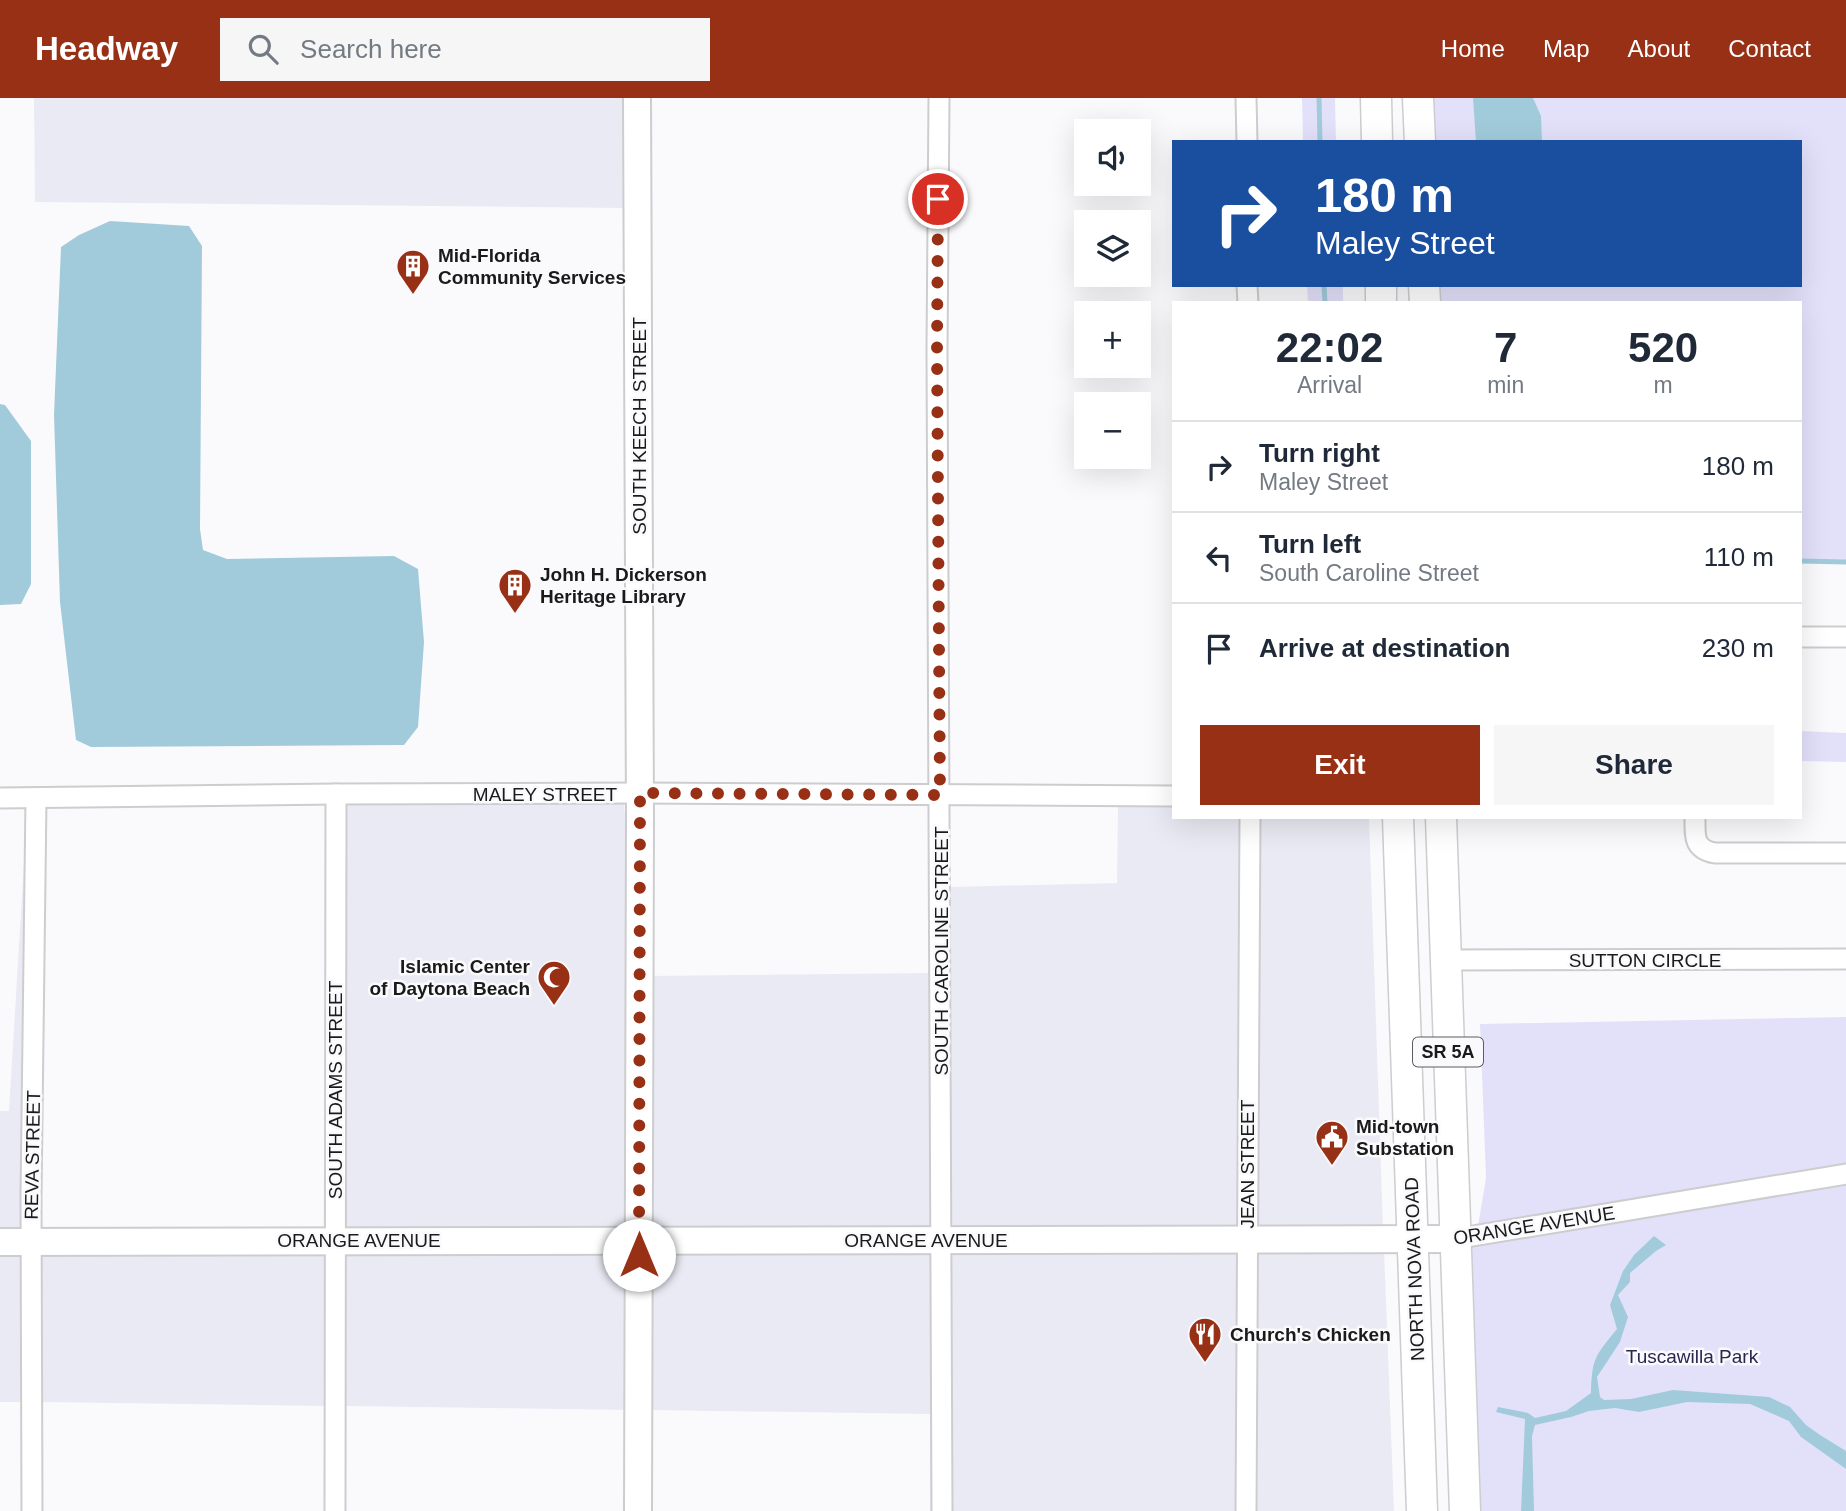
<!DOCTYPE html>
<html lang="en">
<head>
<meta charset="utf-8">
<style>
  :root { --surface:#fff; --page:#f6f6f7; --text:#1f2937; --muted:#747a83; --line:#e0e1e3; --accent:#983015 }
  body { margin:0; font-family:Arial,sans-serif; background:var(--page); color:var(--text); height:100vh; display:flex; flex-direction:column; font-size:26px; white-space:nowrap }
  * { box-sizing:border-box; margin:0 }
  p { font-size:23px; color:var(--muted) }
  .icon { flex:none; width:38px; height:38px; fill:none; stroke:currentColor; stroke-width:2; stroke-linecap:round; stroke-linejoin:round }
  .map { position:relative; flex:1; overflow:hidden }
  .sheet { position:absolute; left:1172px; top:203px; width:630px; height:518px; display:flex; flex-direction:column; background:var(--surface); border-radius:0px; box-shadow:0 7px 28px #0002 }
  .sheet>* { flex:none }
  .guide { position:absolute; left:1172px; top:42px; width:630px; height:147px; border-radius:0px; box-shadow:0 7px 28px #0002; background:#1a4fa0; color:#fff; overflow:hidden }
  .controls { position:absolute; left:1074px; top:21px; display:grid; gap:14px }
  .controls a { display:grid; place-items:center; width:77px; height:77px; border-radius:0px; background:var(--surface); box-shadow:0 7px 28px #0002; font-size:35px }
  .pin { position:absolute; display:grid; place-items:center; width:60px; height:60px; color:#fff; margin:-30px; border:4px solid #fff; border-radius:50%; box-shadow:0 2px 7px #0007 }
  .me { position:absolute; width:77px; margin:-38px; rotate:0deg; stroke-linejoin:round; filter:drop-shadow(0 0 5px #0008) }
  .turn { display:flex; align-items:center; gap:24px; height:147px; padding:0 28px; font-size:32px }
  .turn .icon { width:91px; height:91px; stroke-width:2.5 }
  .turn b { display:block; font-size:49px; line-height:60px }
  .eta { display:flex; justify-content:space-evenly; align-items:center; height:119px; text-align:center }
  .eta b { font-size:42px; font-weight:700; line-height:49px }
  .action { display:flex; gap:14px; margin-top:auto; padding:14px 28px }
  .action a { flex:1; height:80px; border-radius:0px; background:var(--accent); color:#fff; font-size:28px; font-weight:700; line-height:80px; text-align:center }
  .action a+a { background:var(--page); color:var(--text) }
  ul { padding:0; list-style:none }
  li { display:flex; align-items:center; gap:21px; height:91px; padding:0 28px; border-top:2px solid var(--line) }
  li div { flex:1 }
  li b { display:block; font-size:26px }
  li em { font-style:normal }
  header { display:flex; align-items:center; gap:42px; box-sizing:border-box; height:98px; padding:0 35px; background:var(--accent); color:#fff }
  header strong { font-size:33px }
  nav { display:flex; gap:38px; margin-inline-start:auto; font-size:24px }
  .search { width:490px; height:63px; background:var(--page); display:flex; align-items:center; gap:18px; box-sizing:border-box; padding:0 24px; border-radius:0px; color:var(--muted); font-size:26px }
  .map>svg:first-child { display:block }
</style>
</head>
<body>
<header>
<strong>Headway</strong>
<div class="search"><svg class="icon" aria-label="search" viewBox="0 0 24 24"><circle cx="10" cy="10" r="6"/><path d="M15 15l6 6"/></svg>Search here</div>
<nav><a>Home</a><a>Map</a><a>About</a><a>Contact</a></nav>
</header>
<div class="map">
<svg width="1846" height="1413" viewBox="0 0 1846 1413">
  <rect width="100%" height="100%" fill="#fafafd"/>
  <g fill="#eaeaf4">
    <polygon points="34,0 623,0 623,110 35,104"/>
    <polygon points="624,705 631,792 630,1132 344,1133 345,706"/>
    <polygon points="1118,708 1174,708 1174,719 1241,719 1238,1132 951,1132 950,789 1117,785"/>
    <polygon points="1259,719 1369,719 1383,1131 1256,1132"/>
    <polygon points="26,732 22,1134 0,1134 0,1013 9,1013"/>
    <polygon points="931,875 933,1132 649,1132 649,878"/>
    <polygon points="1237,1151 1237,1413 951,1413 951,1152"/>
    <polygon points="1256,1151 1384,1151 1394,1413 1256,1413"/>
    <polygon points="630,1152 629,1312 344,1308 344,1153"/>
    <polygon points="649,1152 933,1152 933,1413 930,1413 930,1316 648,1312"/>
    <polygon points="23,1153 22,1304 0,1304 0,1154"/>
    <polygon points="41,1153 325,1153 326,1308 41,1304"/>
  </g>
  <g fill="#e3e1fa">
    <polygon points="1302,0 1335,0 1336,44 1303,44"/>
    <polygon points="1418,0 1846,0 1846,464 1801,463 1801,205 1425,205 1424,187 1801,187 1801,44 1420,44"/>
    <polygon points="1307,187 1343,187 1343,205 1308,205"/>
    <polygon points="1801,633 1846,635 1846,664 1801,663"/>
    <polygon points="1846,919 1846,1066 1478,1128 1486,1080 1480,926"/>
    <polygon points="1846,1076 1846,1413 1465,1413 1455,1141"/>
  </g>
  <g fill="#a1cbdb">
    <polygon points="1473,0 1533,0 1541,18 1542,44 1476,44"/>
    <polygon points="110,123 189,128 202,148 200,431 203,452 227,461 394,458 418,471 424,544 418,629 404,647 91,649 76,642 60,504 54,317 61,149 79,137"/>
    <polygon points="0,306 5,307 31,343 31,486 21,506 0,507"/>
    <path d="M1654,1138L1666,1147L1656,1153L1630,1175V1184L1618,1197L1628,1219L1620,1244L1597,1279L1600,1299L1604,1302L1631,1301L1673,1292L1769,1299L1790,1309L1806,1327L1820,1337L1846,1353V1371L1801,1339L1789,1323L1750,1306L1687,1304L1639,1314L1615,1310L1589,1313L1571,1319L1535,1327L1532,1338L1534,1413H1521L1525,1321L1496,1314L1498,1309L1528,1315L1535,1320L1566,1313L1591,1295C1592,1260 1595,1258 1617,1231L1610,1207L1623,1173L1634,1157Z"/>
  </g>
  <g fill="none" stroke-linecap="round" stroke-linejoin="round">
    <g stroke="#a1cbdb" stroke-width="5">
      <polyline points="1319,0 1320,44"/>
      <polyline points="1324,187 1325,205"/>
      <polyline points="1801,463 1846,464"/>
    </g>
    <defs>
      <g id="street">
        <polyline points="939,0 937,252 942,1413"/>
        <polyline points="1246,0 1247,44"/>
        <polyline points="1247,187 1248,205"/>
        <polyline points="1801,539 1846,539"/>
        <polyline points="0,700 336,696 640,695 1174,698"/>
        <path d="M1695,719C1695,738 1693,751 1715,755H1846"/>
        <polyline points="1445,862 1846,861"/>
        <polyline points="1455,1141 1846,1076"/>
        <polyline points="32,1413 31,1098 36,700"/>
        <polyline points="335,1413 336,696"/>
        <polyline points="1246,1413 1250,719"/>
      </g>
      <g id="secondary">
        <polyline points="637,0 640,720 638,1413"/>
        <polyline points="0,1144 1455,1141"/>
      </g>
      <g id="primary">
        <polyline points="1376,0 1377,44"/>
        <polyline points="1418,0 1420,44"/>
        <polyline points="1381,187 1381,205"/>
        <polyline points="1424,187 1425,205"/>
        <polyline points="1398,719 1422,1413"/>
        <polyline points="1441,719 1465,1413"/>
      </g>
    </defs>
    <use href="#street" stroke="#cdcdd0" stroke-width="23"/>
    <use href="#secondary" stroke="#cdcdd0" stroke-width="30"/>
    <use href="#primary" stroke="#cdcdd0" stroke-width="33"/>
    <use href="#street" stroke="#fff" stroke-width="19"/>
    <use href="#secondary" stroke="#fff" stroke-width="26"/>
    <use href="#primary" stroke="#fff" stroke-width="30"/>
  </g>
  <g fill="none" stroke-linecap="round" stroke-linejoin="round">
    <polyline stroke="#983015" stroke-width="12" stroke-dasharray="0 21.6" points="639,1157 640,695 940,697 937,252 938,101"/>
  </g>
  <defs>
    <symbol id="building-pin" viewBox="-11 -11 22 30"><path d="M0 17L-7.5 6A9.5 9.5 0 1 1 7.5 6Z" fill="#983015" stroke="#fafafd"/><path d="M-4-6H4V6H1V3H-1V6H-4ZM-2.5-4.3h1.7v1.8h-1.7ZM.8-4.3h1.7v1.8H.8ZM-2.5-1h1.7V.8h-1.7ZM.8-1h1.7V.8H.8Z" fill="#fff"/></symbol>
    <symbol id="mosque-pin" viewBox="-11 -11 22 30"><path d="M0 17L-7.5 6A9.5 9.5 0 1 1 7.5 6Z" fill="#983015" stroke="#fafafd"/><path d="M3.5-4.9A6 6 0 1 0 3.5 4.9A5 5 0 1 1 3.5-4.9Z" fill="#fff"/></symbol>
    <symbol id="civic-pin" viewBox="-11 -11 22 30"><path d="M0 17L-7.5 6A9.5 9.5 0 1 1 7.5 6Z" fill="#983015" stroke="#fafafd"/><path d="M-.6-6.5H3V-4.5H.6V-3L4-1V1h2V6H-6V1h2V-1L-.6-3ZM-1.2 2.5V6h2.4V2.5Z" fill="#fff"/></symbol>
    <symbol id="restaurant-pin" viewBox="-11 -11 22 30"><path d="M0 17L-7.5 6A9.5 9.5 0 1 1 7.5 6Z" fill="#983015" stroke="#fafafd"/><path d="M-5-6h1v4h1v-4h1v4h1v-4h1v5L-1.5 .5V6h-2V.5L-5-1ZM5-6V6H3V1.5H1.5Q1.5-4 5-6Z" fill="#fff"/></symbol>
  </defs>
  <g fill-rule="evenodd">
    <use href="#building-pin" x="394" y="149" width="38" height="52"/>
    <use href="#building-pin" x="496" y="468" width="38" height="52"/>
    <use href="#mosque-pin" x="535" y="860" width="38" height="52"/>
    <use href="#civic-pin" x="1313" y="1020" width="38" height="52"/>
    <use href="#restaurant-pin" x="1186" y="1217" width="38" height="52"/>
  </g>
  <g text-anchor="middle" stroke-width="5" stroke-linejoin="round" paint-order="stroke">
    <rect fill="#fafafd" stroke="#5d5d5f" stroke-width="2" x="1413" y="939.5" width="70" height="29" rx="5"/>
    <g font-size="18" font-weight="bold" fill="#1a1a1b">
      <text x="1448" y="960">SR 5A</text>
    </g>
    <g font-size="19" font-weight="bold" fill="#1a1a1b" stroke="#fafafd" text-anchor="start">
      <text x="438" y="164">Mid-Florida<tspan x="438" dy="22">Community Services</tspan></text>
      <text x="540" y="483">John H. Dickerson<tspan x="540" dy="22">Heritage Library</tspan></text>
      <text x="530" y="875" text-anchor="end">Islamic Center<tspan x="530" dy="22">of Daytona Beach</tspan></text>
      <text x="1356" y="1035">Mid-town<tspan x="1356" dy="22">Substation</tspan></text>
      <text x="1230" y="1243">Church's Chicken</text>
    </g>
    <g font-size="19" fill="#1a1a1b" stroke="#fafafd">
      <text transform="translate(639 328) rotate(-90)" y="7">SOUTH KEECH STREET</text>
      <text x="545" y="703">MALEY STREET</text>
      <text transform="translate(941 853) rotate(-90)" y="7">SOUTH CAROLINE STREET</text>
      <text x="1645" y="869">SUTTON CIRCLE</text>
      <text transform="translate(335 992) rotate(-90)" y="7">SOUTH ADAMS STREET</text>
      <text transform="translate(32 1057) rotate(-89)" y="7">REVA STREET</text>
      <text transform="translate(1247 1066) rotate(-90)" y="7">JEAN STREET</text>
      <text transform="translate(1534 1127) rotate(-9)" y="7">ORANGE AVENUE</text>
      <text x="359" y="1149">ORANGE AVENUE</text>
      <text x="926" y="1149">ORANGE AVENUE</text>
      <text transform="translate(1414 1171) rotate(-92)" y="7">NORTH NOVA ROAD</text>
    </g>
    <g font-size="19" fill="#2c2552" stroke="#fafafd">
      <text x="1692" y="1265">Tuscawilla Park</text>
    </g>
  </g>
</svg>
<div class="controls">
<a><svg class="icon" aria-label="sound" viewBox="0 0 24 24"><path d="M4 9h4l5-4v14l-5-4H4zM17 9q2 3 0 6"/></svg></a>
<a><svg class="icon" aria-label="layers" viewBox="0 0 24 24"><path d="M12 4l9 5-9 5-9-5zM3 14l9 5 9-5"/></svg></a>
<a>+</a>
<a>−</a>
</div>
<div class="pin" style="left:938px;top:101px;background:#d93025"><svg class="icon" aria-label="arrive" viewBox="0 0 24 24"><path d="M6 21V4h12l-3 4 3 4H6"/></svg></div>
<svg class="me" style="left:639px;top:1157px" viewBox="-20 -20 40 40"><circle r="19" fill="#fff"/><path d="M0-13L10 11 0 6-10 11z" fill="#983015"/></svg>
<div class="guide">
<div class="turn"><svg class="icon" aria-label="right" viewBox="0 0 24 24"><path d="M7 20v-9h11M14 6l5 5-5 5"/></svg><div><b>180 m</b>Maley Street</div></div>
</div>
<section class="sheet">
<div class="eta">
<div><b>22:02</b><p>Arrival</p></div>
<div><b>7</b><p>min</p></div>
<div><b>520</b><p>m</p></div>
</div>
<ul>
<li><svg class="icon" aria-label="right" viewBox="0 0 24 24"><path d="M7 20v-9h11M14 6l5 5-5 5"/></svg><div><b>Turn right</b><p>Maley Street</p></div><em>180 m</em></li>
<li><svg class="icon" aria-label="left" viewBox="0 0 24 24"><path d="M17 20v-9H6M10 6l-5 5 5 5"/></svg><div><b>Turn left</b><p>South Caroline Street</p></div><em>110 m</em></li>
<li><svg class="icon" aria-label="arrive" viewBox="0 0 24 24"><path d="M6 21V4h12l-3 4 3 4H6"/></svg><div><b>Arrive at destination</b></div><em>230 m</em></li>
</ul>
<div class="action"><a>Exit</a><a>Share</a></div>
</section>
</div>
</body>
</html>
